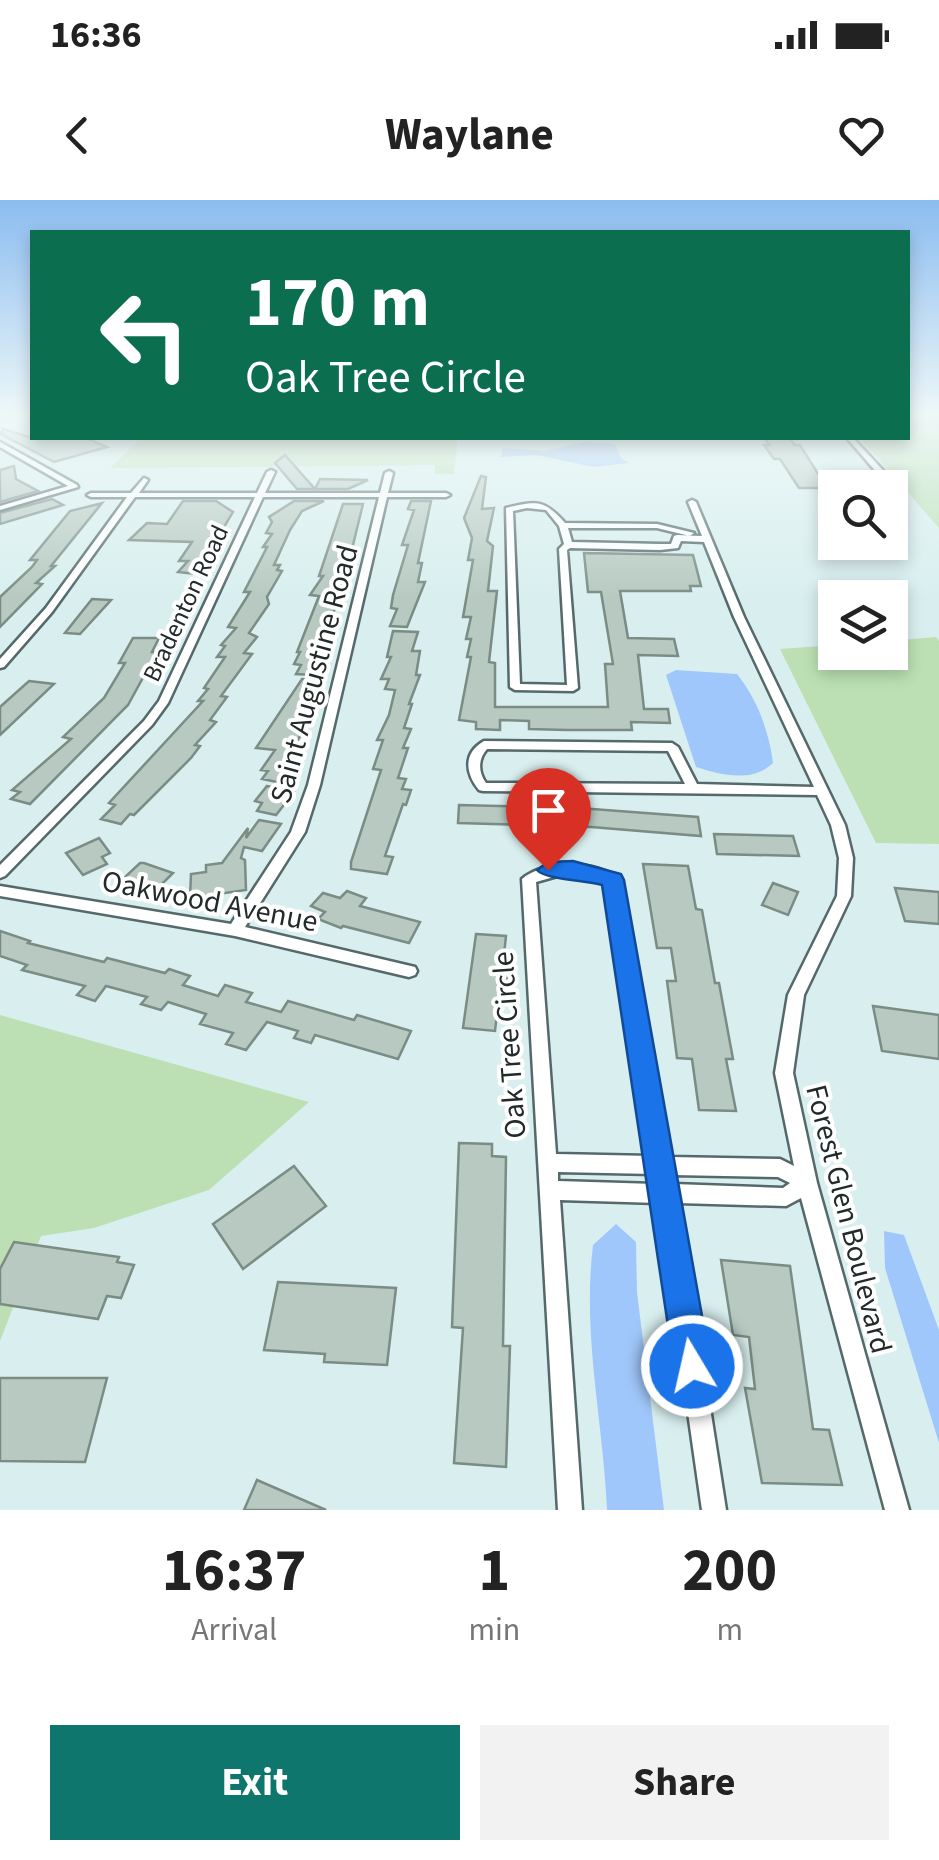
<!DOCTYPE html>
<html lang="en">
<head>
<meta charset="utf-8">
<style>
  :root { --surface:#fff; --page:#f2f2f2; --text:#222; --muted:#767676; --accent:#0f766e }
  body { margin:0; font-family:"Source Sans 3",sans-serif; background:var(--page); color:var(--text); height:100vh; display:flex; flex-direction:column; font-size:38px; white-space:nowrap }
  * { box-sizing:border-box; margin:0 }
  p { font-size:32px; color:var(--muted) }
  .icon { flex:none; width:55px; height:55px; fill:none; stroke:currentColor; stroke-width:2; stroke-linecap:round; stroke-linejoin:round }
  .map { position:relative; height:1310px; overflow:hidden }
  .sheet { display:flex; flex-direction:column; background:var(--surface); flex:1 }
  .sheet>* { flex:none }
  .top-card { position:absolute; left:30px; top:30px; width:880px; height:210px; border-radius:0px; box-shadow:0 5px 15px #0003; background:#0b6e4f; color:#fff; overflow:hidden }
  .fabs { position:absolute; left:818px; top:270px; display:grid; gap:20px }
  .fabs a { display:grid; place-items:center; width:90px; height:90px; border-radius:0px; background:var(--surface); box-shadow:0 5px 15px #0003; font-size:50px }
  .pin { position:absolute; display:grid; place-items:center; width:85px; height:85px; color:#fff; margin:-102px -42px; border-radius:50% 50% 50% 0; rotate:-45deg; box-shadow:0 0 10px #0007 }
  .pin .icon { rotate:45deg }
  .me { position:absolute; width:110px; margin:-55px; rotate:351deg; stroke-linejoin:round; filter:drop-shadow(0 0 8px #0008) }
  .turn { display:flex; align-items:center; gap:35px; height:210px; padding:0 50px; font-size:45px }
  .turn .icon { width:130px; height:130px; stroke-width:2.5 }
  .turn b { display:block; font-size:70px; line-height:85px }
  .eta { display:flex; justify-content:space-evenly; align-items:center; height:170px; text-align:center }
  .eta b { font-size:60px; font-weight:700; line-height:70px }
  .button { display:flex; gap:20px; margin-top:auto; padding:20px 50px }
  .button a { flex:1; height:115px; border-radius:0px; background:var(--accent); color:#fff; font-size:40px; font-weight:700; line-height:115px; text-align:center }
  .button a+a { background:var(--page); color:var(--text) }
  .status { display:flex; justify-content:space-between; align-items:center; height:70px; padding:0 50px; background:var(--surface); direction:ltr }
  .status svg { height:28px; fill:currentColor }
  header { display:flex; justify-content:space-between; align-items:center; height:130px; padding:0 50px; background:var(--surface); font-size:45px; font-weight:700 }
  .map>svg:first-child { display:block }
</style>
</head>
<body>
<div class="status"><b>16:36</b><svg viewBox="0 0 49 12"><path d="M0 12V9h3v3zM5 12V6h3v6zM10 12V3h3v9zM15 12V0h3v12zM26 1h20v11H26zM47 4h2v5h-2z"/></svg></div>
<header><svg class="icon" aria-label="back" viewBox="0 0 24 24"><path d="M15 5l-7 7 7 7"/></svg>Waylane<svg class="icon" aria-label="heart" viewBox="0 0 24 24"><path d="M12 20l-8-8c-3-5 5-10 8-4 3-6 11-1 8 4z"/></svg></header>
<div class="map">
<svg width="939" height="1310" viewBox="0 0 939 1310">
  <rect width="100%" height="100%" fill="#d9efef"/>
  <g fill="#bce0b3">
    <polygon points="908,215 939,215 939,328 860,238 908,238"/>
    <polygon points="141,238 458,238 454,274 435,274 435,265 110,268"/>
    <polygon points="936,437 939,441 939,644 876,643 780,449 835,445 835,452 890,452 890,441"/>
    <polygon points="0,815 309,902 209,990 94,1028 41,1036 0,1141"/>
  </g>
  <g fill="#a0c7fb">
    <polygon points="584,242 615,244 621,258 629,263 594,267 536,255 501,257 503,248 543,251"/>
    <path d="M676,470L737,474C757,499 769,531 773,563C752,583 721,575 696,567L666,475Z"/>
    <path d="M616,1024L636,1042L637,1092L664,1310H607C603,1220 582,1135 593,1045Z"/>
    <polygon points="884,1031 904,1035 939,1130 939,1243 885,1068"/>
  </g>
  <g fill="#b7c9c1" stroke="#7b8c85" stroke-width="2.5">
    <polygon points="3,229 32,238 86,238 107,247 54,262 1,234"/>
    <polygon points="764,238 789,238 795,245 800,245 827,288 799,288 780,259 774,259 764,245 770,245"/>
    <polygon points="285,255 315,289 320,279 368,280 348,289 297,289 275,263"/>
    <polygon points="14,266 16,279 38,291 0,302 0,270"/>
    <polygon points="481,276 486,277 482,309 494,308 487,341 493,346 488,391 497,391 489,462 495,463 495,507 608,507 605,464 613,464 601,392 588,392 584,353 693,355 701,386 690,386 691,391 620,391 628,438 674,439 678,456 638,455 644,509 668,509 670,523 631,522 632,530 567,530 529,529 529,521 500,520 500,530 476,529 476,522 459,520 471,457 467,457 471,439 466,439 471,417 463,417 473,360 468,360 472,338 464,318"/>
    <polygon points="52,299 63,305 0,324 0,313"/>
    <polygon points="183,301 216,301 233,312 196,374 178,372 188,361 179,361 192,342 129,340 147,323 167,324"/>
    <polygon points="294,301 324,301 302,311 290,330 274,365 280,365 277,370 282,371 267,397 269,404 249,433 257,437 244,453 252,454 221,496 227,497 210,520 216,522 195,545 200,546 191,558 134,615 130,614 121,624 101,619 115,605 109,603 203,501 198,501 208,489 204,488 225,457 217,457 225,446 221,445 236,428 228,427 250,392 244,392 267,347 263,347 272,334 266,333 272,322 269,317"/>
    <polygon points="411,301 431,301 418,363 422,363 418,382 425,382 407,427 390,426 397,409 391,408 393,395 408,345 402,345 414,310 408,309"/>
    <polygon points="102,303 51,366 55,366 36,383 42,384 0,427 0,397 32,367 37,360 30,360 70,311"/>
    <polygon points="343,304 363,304 352,349 340,372 345,372 340,383 344,384 334,400 338,400 324,438 328,439 316,462 321,462 314,475 296,474 301,465 294,464 300,452 297,452 319,396 310,395 323,376 319,376"/>
    <polygon points="92,399 111,400 80,434 65,433"/>
    <polygon points="393,431 418,432 412,451 420,451 416,475 420,475 409,504 412,504 404,528 411,529 403,548 408,548 398,578 406,579 402,589 411,590 406,605 403,604 385,656 393,657 387,674 351,669 351,662 381,570 373,569 383,540 377,540 389,515 395,490 385,489 389,479 381,479 391,457 387,457"/>
    <polygon points="133,438 159,438 152,452 157,452 128,505 30,604 11,599 20,592 12,590 71,539 63,537 104,498 125,463 119,463"/>
    <polygon points="302,479 323,481 296,529 304,530 287,557 298,559 282,583 262,579 268,571 261,570 275,550 256,548"/>
    <polygon points="29,481 54,484 0,535 0,507"/>
    <polygon points="267,586 294,592 276,615 257,611 262,603 255,601"/>
    <polygon points="459,605 579,608 698,617 701,636 591,627 458,623"/>
    <polygon points="259,620 281,624 262,651 244,647 241,658 245,660 246,690 190,698 191,674 206,672 206,665 222,663 248,628 246,638"/>
    <polygon points="714,634 793,636 799,656 717,654"/>
    <polygon points="99,638 110,653 102,657 107,664 83,675 66,653"/>
    <polygon points="140,663 144,663 173,673 156,690 124,678"/>
    <polygon points="643,664 688,666 696,709 702,710 715,783 719,783 733,859 726,859 736,911 699,910 692,859 677,858 667,781 676,781 671,748 657,748"/>
    <polygon points="773,683 798,692 788,715 762,705"/>
    <polygon points="895,688 939,692 939,724 905,721"/>
    <polygon points="347,691 366,698 360,706 420,722 409,743 343,726 341,728 318,719 325,712 311,706 323,693 340,698"/>
    <polygon points="0,731 30,741 28,743 104,762 107,758 165,773 169,769 190,776 183,785 218,796 225,785 252,793 246,802 281,812 288,801 354,820 357,815 411,831 398,859 315,835 311,843 294,838 298,831 267,822 246,850 226,844 233,833 200,824 206,814 168,802 161,810 141,804 147,797 106,786 95,801 77,795 85,786 22,770 27,765 0,756"/>
    <polygon points="476,734 506,736 502,773 507,774 506,789 500,788 495,831 463,828"/>
    <polygon points="873,806 939,815 939,859 882,851"/>
    <polygon points="459,943 492,944 492,956 506,957 503,1146 510,1146 506,1267 454,1263 463,1128 452,1127"/>
    <polygon points="294,966 326,1006 243,1069 213,1024"/>
    <polygon points="14,1042 119,1057 117,1062 134,1065 121,1098 107,1096 98,1119 0,1104 0,1069"/>
    <polygon points="721,1060 790,1066 813,1229 829,1230 842,1285 762,1283 745,1188 755,1189 749,1137 733,1135"/>
    <polygon points="278,1082 396,1088 387,1165 324,1162 325,1154 264,1150"/>
    <polygon points="0,1178 107,1178 85,1262 0,1261"/>
    <polygon points="257,1280 326,1310 244,1310"/>
  </g>
  <g fill="none" stroke-linecap="round" stroke-linejoin="round">
    <defs>
      <g id="minor">
        <polygon points="847,238 853,238 903,292 903,296 897,296"/>
        <polygon points="0,242 77,285 78,287 0,310 0,306 68,286 0,247"/>
        <polygon points="271,270 275,272 265,293 380,293 385,273 389,271 393,273 388,293 446,293 450,295 446,297 387,297 320,585 305,632 245,727 415,767 417,771 415,775 409,777 235,736 0,696 0,686 231,724 291,632 308,585 379,297 263,297 168,503 152,525 5,676 0,678 0,665 144,521 159,501 255,297 135,297 52,412 4,467 0,468 0,459 46,408 127,297 91,297 87,295 91,293 131,293 144,278 148,280 139,293 257,293 267,272"/>
        <path d="M692,300L696,302L744,417L845,625L853,658L851,696L804,795L793,873L817,983L909,1310H885L801,998L786,1006L678,1003L726,1310H702L658,1003L560,1000L582,1310H558L522,679C545,659 597,660 620,680L670,957L780,959L794,966L775,873L788,795L837,696L839,658L831,625L817,595L483,591L479,590C465,573 463,553 484,541L672,543L678,547L697,584L814,587L734,417L704,342L681,341L678,348L660,350L570,348L567,350L578,488L573,491L515,490L510,487L506,308C536,301 544,299 565,323L657,324L694,333L690,336L657,328H568L572,342L660,344H671L674,336L677,335L702,336L688,302ZM527,308L546,310L559,326L564,344L559,349L567,485L520,484L513,311ZM487,549L668,551L685,584L486,583C478,572 478,559 487,549ZM561,675H581L606,683L651,956L556,954L536,682ZM558,972L654,974L655,984L558,981ZM673,975L778,977L790,983L783,988L674,984Z"/>
      </g>
    </defs>
    <use href="#minor" stroke="#56696a" stroke-width="5"/>
    <use href="#minor" fill="#fff" fill-rule="evenodd"/>
  </g>
  <linearGradient id="sky" x2="0" y2="1"><stop stop-color="#8bbcf0"/><stop offset="0.54" stop-color="#eef8f8"/><stop offset="1" stop-color="#eef8f8" stop-opacity="0"/></linearGradient>
  <rect width="939" height="398" fill="url(#sky)"/>
  <path fill="#1a73e8" stroke="#114b97" stroke-width="2.5" d="M573,661L621,674L624,680L711,1166L705,1179L692,1185L679,1179L674,1166L602,685C585,680 546,680 537,670L548,662Z"/>
  <g text-anchor="middle" stroke-width="8" stroke-linejoin="round" paint-order="stroke">
    <g font-size="25" fill="#222a2a" stroke="#fff">
      <text transform="translate(185 403) rotate(-65)" y="9">Bradenton Road</text>
    </g>
    <g font-size="30" fill="#222a2a" stroke="#fff">
      <text transform="translate(314 474) rotate(-75)" y="10">Saint Augustine Road</text>
      <text transform="translate(210 701) rotate(11)" y="10">Oakwood Avenue</text>
      <text transform="translate(509 845) rotate(-94)" y="10">Oak Tree Circle</text>
      <text transform="translate(849 1019) rotate(76)" y="10">Forest Glen Boulevard</text>
    </g>
  </g>
</svg>
<div class="fabs">
<a><svg class="icon" aria-label="search" viewBox="0 0 24 24"><circle cx="10" cy="10" r="6"/><path d="M15 15l6 6"/></svg></a>
<a><svg class="icon" aria-label="layers" viewBox="0 0 24 24"><path d="M12 4l9 5-9 5-9-5zM3 14l9 5 9-5"/></svg></a>
</div>
<div class="pin" style="left:548px;top:670px;background:#d93025"><svg class="icon" aria-label="arrive" viewBox="0 0 24 24"><path d="M6 21V4h12l-3 4 3 4H6"/></svg></div>
<svg class="me" style="left:692px;top:1166px" viewBox="-20 -20 40 40"><circle r="17" fill="#1a73e8" stroke="#fff" stroke-width="3"/><path d="M0-11L8 9 0 5-8 9z" fill="#fff"/></svg>
<div class="top-card">
<div class="turn"><svg class="icon" aria-label="left" viewBox="0 0 24 24"><path d="M17 20v-9H6M10 6l-5 5 5 5"/></svg><div><b>170 m</b>Oak Tree Circle</div></div>
</div>
</div>
<section class="sheet">
<div class="eta">
<div><b>16:37</b><p>Arrival</p></div>
<div><b>1</b><p>min</p></div>
<div><b>200</b><p>m</p></div>
</div>
<div class="button"><a>Exit</a><a>Share</a></div>
</section>
</body>
</html>
